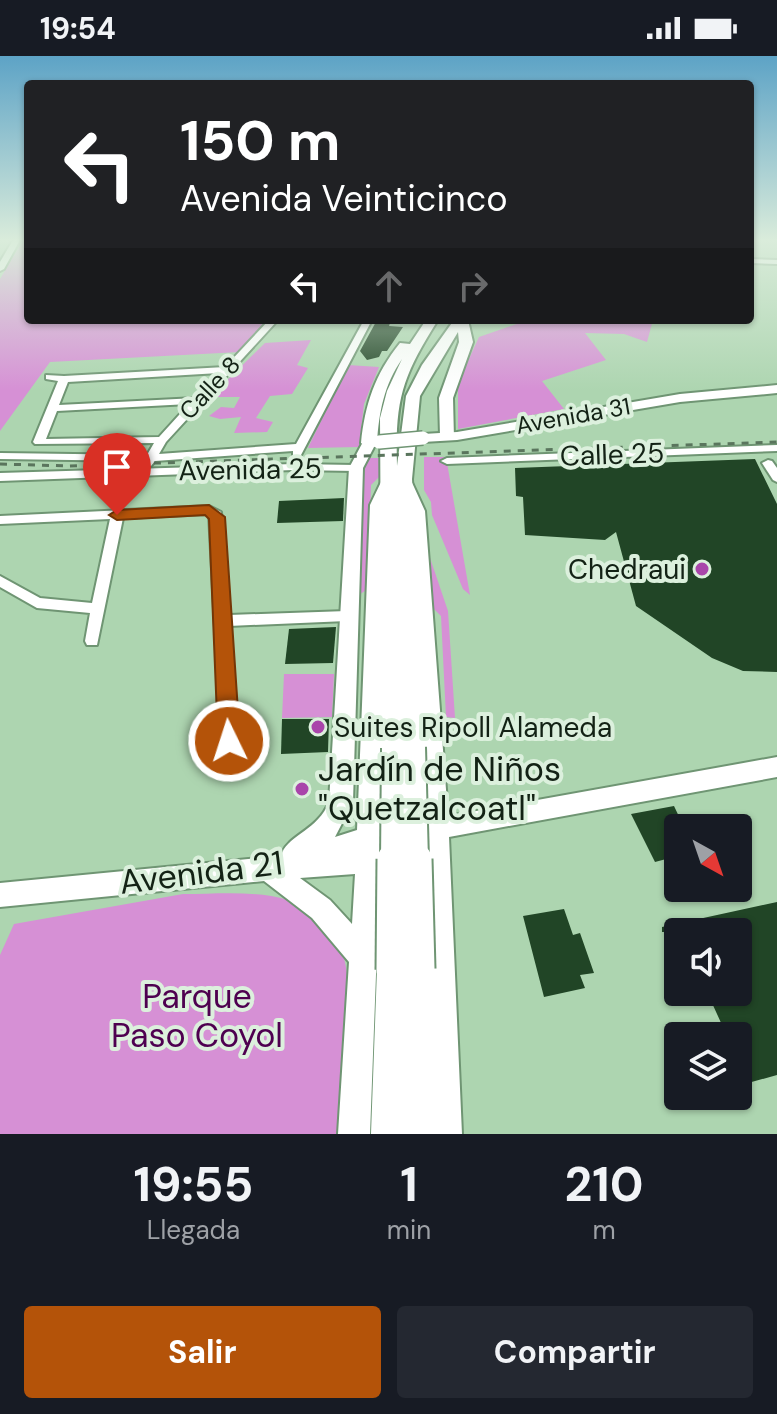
<!DOCTYPE html>
<html lang="es">
<head>
<meta charset="utf-8">
<style>
  :root { --surface:#171b24; --page:#242831; --text:#f1f3f6; --muted:#9ea1a6; --accent:#b45309 }
  body { margin:0; font-family:"DM Sans",sans-serif; background:var(--page); color:var(--text); height:100vh; display:flex; flex-direction:column; font-size:30px; white-space:nowrap }
  * { box-sizing:border-box; margin:0 }
  p { font-size:26px; color:var(--muted) }
  .icon { flex:none; width:44px; height:44px; fill:none; stroke:currentColor; stroke-width:2; stroke-linecap:round; stroke-linejoin:round }
  .map { position:relative; height:1078px; overflow:hidden }
  .panel { display:flex; flex-direction:column; background:var(--surface); flex:1 }
  .panel>* { flex:none }
  .banner { position:absolute; left:24px; top:24px; width:730px; height:244px; border-radius:8px; box-shadow:0 2px 6px #0004; background:#202124; color:#fff; overflow:hidden }
  .needle { width:52px; rotate:140deg }
  .buttons { position:absolute; left:664px; top:758px; display:grid; gap:16px }
  .buttons a { display:grid; place-items:center; width:88px; height:88px; border-radius:8px; background:var(--surface); box-shadow:0 2px 6px #0004; font-size:40px }
  .pin { position:absolute; display:grid; place-items:center; width:68px; height:68px; color:#fff; margin:-82px -34px; border-radius:50% 50% 50% 0; rotate:-45deg; box-shadow:0 0 8px #0007 }
  .pin .icon { rotate:45deg }
  .me { position:absolute; width:88px; margin:-44px; rotate:356deg; stroke-linejoin:round; filter:drop-shadow(0 0 6px #0008) }
  .turn { display:flex; align-items:center; gap:28px; height:168px; padding:0 24px; font-size:36px }
  .turn .icon { width:104px; height:104px; stroke-width:2.5 }
  .turn b { display:block; font-size:56px; line-height:68px }
  .lanes { display:flex; align-items:center; height:76px; padding:0 24px; background:#0003; justify-content:center; gap:40px; direction:ltr }
  .lanes .off { opacity:.35 }
  .eta { display:flex; justify-content:space-evenly; align-items:center; height:136px; text-align:center }
  .eta b { font-size:48px; font-weight:700; line-height:56px }
  .button { display:flex; gap:16px; margin-top:auto; padding:16px 24px }
  .button a { flex:1; height:92px; border-radius:8px; background:var(--accent); color:#fff; font-size:32px; font-weight:700; line-height:92px; text-align:center }
  .button a+a { background:var(--page); color:var(--text) }
  .status { display:flex; justify-content:space-between; align-items:center; height:56px; padding:0 40px; background:var(--surface); direction:ltr }
  .status svg { height:22px; fill:currentColor }
  .map>svg:first-child { display:block }
</style>
</head>
<body>
<div class="status"><b>19:54</b><svg viewBox="0 0 49 12"><path d="M0 12V9h3v3zM5 12V6h3v6zM10 12V3h3v9zM15 12V0h3v12zM26 1h20v11H26zM47 4h2v5h-2z"/></svg></div>
<div class="map">
<svg width="777" height="1078" viewBox="0 0 777 1078">
  <rect width="100%" height="100%" fill="#add5b0"/>
  <g fill="#d690d5">
    <polygon points="23,184 28,184 28,264 266,264 240,296 50,306 0,375 0,223"/>
    <polygon points="528,264 653,264 647,286 624,278 585,277 606,304 542,325 564,353 458,373 458,327 479,281"/>
    <polygon points="311,284 297,309 308,312 292,338 270,340 256,362 273,366 267,376 234,377 241,361 220,363 209,360 221,351 234,352 240,341 210,341 265,287"/>
    <polygon points="348,309 379,311 364,348 359,391 308,392"/>
    <polygon points="424,401 446,401 470,539 463,533 432,459 431,446 424,434"/>
    <polygon points="365,402 380,402 380,420 371,429 368,533 357,540"/>
    <polygon points="428,496 448,555 455,662 446,661 441,560 432,551"/>
    <polygon points="284,618 334,618 332,661 282,662"/>
    <path d="M183,838C217,838 255,834 288,844C308,850 336,879 343,899C356,938 343,1034 341,1078H0V899L14,868Z"/>
  </g>
  <g fill="#214526">
    <polygon points="377,264 391,264 389,270 403,271 387,295 382,295 379,301 367,304 360,295"/>
    <polygon points="755,403 777,448 777,616 743,615 712,602 636,550 616,476 605,484 525,479 523,441 516,440 515,412"/>
    <polygon points="344,442 343,465 277,467 279,445"/>
    <polygon points="336,571 333,607 285,608 289,573"/>
    <polygon points="282,663 329,663 328,696 281,698"/>
    <polygon points="674,750 683,769 669,778 666,789 670,802 655,806 631,758"/>
    <polygon points="777,846 777,1019 748,1027 738,1006 738,980 727,980 707,936 738,936 738,876 662,876 662,871"/>
    <polygon points="564,853 573,879 580,877 594,917 580,919 585,932 544,941 523,860"/>
  </g>
  <g fill="none" stroke-linecap="round" stroke-linejoin="round">
    <defs>
      <g id="minor">
        <polygon points="13,184 20,184 4,213 0,215 0,206"/>
        <polygon points="750,203 777,204 777,208 750,207"/>
        <path d="M269,264H278L166,386L159,398L296,388L364,264H372L301,399H293V395L155,405L151,410L147,411L141,408L143,405L0,403V397L147,399L154,387L35,388L33,386L58,325L46,323V319L64,320L225,311ZM219,317L196,342L59,349L68,326ZM189,348L159,381L46,383L57,355Z"/>
        <polygon points="777,389 777,395 447,408 441,405 447,402"/>
        <polygon points="768,404 772,405 777,412 777,426 773,424 762,407"/>
        <polygon points="293,408 356,409 362,412 356,415 293,414 0,425 0,417"/>
        <polygon points="209,450 221,456 229,559 347,555 354,560 347,565 229,570 237,685 235,690 229,692 223,690 221,685 209,458 123,462 97,589 87,589 85,585 90,557 37,552 0,531 0,520 40,542 92,547 110,463 0,468 0,460"/>
      </g>
      <g id="tertiary">
        <polygon points="777,329 777,337 680,346 457,384 423,386 416,382 423,378 457,376 680,338"/>
        <path d="M379,382L386,386L374,391L363,412L353,746L335,781L357,774L370,449L382,424L390,419L397,423L404,418L409,420L425,455L448,760L777,701V721L449,781L462,1078H430L425,785L381,792L388,802L385,810L380,812L370,1078H338L349,906L312,862L264,825L0,851V827L268,801L282,797C290,778 318,774 329,746L349,412L364,384ZM397,425L409,455L425,764L381,769L386,449ZM355,818L352,868L330,844L300,822Z"/>
      </g>
      <g id="secondary">
        <path d="M426,264H438C402,321 395,343 397,410L406,340L422,309L454,264H468L473,286L453,342L454,383H442L440,380L439,342L459,286L458,276L420,340L412,423L425,691L422,698L413,701L404,697L394,702L385,699L382,692L380,362L387,335L402,303C384,329 379,356 377,387L369,392L361,387C365,348 375,318 400,287L410,288Z"/>
        <polygon points="419,898 430,902 434,913 438,1078 371,1078 377,914 381,903 392,899 403,903 405,910 408,902"/>
      </g>
    </defs>
    <use href="#minor" stroke="#6f9573" stroke-width="4"/>
    <use href="#tertiary" stroke="#6f9573" stroke-width="4"/>
    <use href="#secondary" stroke="#6f9573" stroke-width="4"/>
    <use href="#minor" fill="#fff" fill-rule="evenodd"/>
    <use href="#tertiary" fill="#fff" fill-rule="evenodd"/>
    <use href="#secondary" fill="#fff" fill-rule="evenodd"/>
    <polyline stroke="#5a755d" stroke-width="3" stroke-dasharray="7 7" stroke-linecap="butt" points="0,408 69,410 777,386"/>
    <defs>
      <polyline id="tertiary-bridge" points="379,386 423,382"/>
      <g id="secondary-bridge-far1">
        <polyline points="413,691 416,805"/>
        <polyline points="393,805 394,692"/>
      </g>
      <g id="secondary-bridge">
        <polyline points="416,803 419,913"/>
        <polyline points="392,914 393,803"/>
      </g>
    </defs>
    <use href="#tertiary-bridge" stroke="#6f9573" stroke-width="16" stroke-linecap="butt"/>
    <use href="#secondary-bridge-far1" stroke="#6f9573" stroke-width="28" stroke-linecap="butt"/>
    <use href="#secondary-bridge" stroke="#6f9573" stroke-width="35" stroke-linecap="butt"/>
    <use href="#tertiary-bridge" stroke="#fff" stroke-width="13"/>
    <use href="#secondary-bridge-far1" stroke="#fff" stroke-width="24"/>
    <use href="#secondary-bridge" stroke="#fff" stroke-width="31"/>
  </g>
  <linearGradient id="sky" x2="0" y2="1"><stop stop-color="#5da3c6"/><stop offset="0.55" stop-color="#daecdb"/><stop offset="1" stop-color="#daecdb" stop-opacity="0"/></linearGradient>
  <rect width="777" height="335" fill="url(#sky)"/>
  <polygon fill="#b45309" stroke="#753606" stroke-width="2" points="209,449 225,461 240,685 237,692 229,694 221,692 218,685 209,463 205,459 117,464 109,459 117,454"/>
  <g fill="#a945aa" stroke="#dcf0dd" stroke-width="3">
    <circle cx="702" cy="513" r="8"/>
    <circle cx="318" cy="671" r="8"/>
    <circle cx="302" cy="733" r="8"/>
  </g>
  <g text-anchor="middle" stroke-width="8" stroke-linejoin="round" paint-order="stroke">
    <g font-size="24" fill="#132215" stroke="#dcf0dd">
      <text transform="translate(210 332) rotate(-47)" y="8">Calle 8</text>
      <text transform="translate(573 360) rotate(-10)" y="8">Avenida 31</text>
    </g>
    <g font-size="28" fill="#132215" stroke="#dcf0dd">
      <text transform="translate(612 398) rotate(-2)" y="10">Calle 25</text>
      <text transform="translate(250 413) rotate(-1)" y="10">Avenida 25</text>
    </g>
    <g font-size="28" fill="#132215" stroke="#dcf0dd" text-anchor="end">
      <text x="686" y="523">Chedraui</text>
      <text x="334" y="681" text-anchor="start">Suites Ripoll Alameda</text>
    </g>
    <g font-size="34" fill="#132215" stroke="#dcf0dd" text-anchor="start">
      <text x="318" y="725">Jardín de Niños<tspan x="318" dy="39">"Quetzalcoatl"</tspan></text>
    </g>
    <g font-size="34" fill="#132215" stroke="#dcf0dd">
      <text transform="translate(201 816) rotate(-7)" y="12">Avenida 21</text>
    </g>
    <g font-size="34" fill="#4e0050" stroke="#dcf0dd">
      <text x="197" y="952">Parque<tspan x="197" dy="39">Paso Coyol</tspan></text>
    </g>
  </g>
</svg>
<div class="buttons">
<a><svg class="needle" viewBox="-14 -14 28 28"><path d="M0-13l5 13h-10z" fill="#e53935"/><path d="M0 13l5-13h-10z" fill="#9ea1a6"/></svg></a>
<a><svg class="icon" aria-label="sound" viewBox="0 0 24 24"><path d="M4 9h4l5-4v14l-5-4H4zM17 9q2 3 0 6"/></svg></a>
<a><svg class="icon" aria-label="layers" viewBox="0 0 24 24"><path d="M12 4l9 5-9 5-9-5zM3 14l9 5 9-5"/></svg></a>
</div>
<div class="pin" style="left:117px;top:459px;background:#d93025"><svg class="icon" aria-label="arrive" viewBox="0 0 24 24"><path d="M6 21V4h12l-3 4 3 4H6"/></svg></div>
<svg class="me" style="left:229px;top:685px" viewBox="-20 -20 40 40"><circle r="17" fill="#b45309" stroke="#fff" stroke-width="3"/><path d="M0-11L8 9 0 5-8 9z" fill="#fff"/></svg>
<div class="banner">
<div class="turn"><svg class="icon" aria-label="left" viewBox="0 0 24 24"><path d="M17 20v-9H6M10 6l-5 5 5 5"/></svg><div><b>150 m</b>Avenida Veinticinco</div></div>
<div class="lanes"><svg class="icon" aria-label="left" viewBox="0 0 24 24"><path d="M17 20v-9H6M10 6l-5 5 5 5"/></svg><svg class="icon off" aria-label="ahead" viewBox="0 0 24 24"><path d="M12 20V5M6 11l6-6 6 6"/></svg><svg class="icon off" aria-label="right" viewBox="0 0 24 24"><path d="M7 20v-9h11M14 6l5 5-5 5"/></svg></div>
</div>
</div>
<section class="panel">
<div class="eta">
<div><b>19:55</b><p>Llegada</p></div>
<div><b>1</b><p>min</p></div>
<div><b>210</b><p>m</p></div>
</div>
<div class="button"><a>Salir</a><a>Compartir</a></div>
</section>
</body>
</html>
